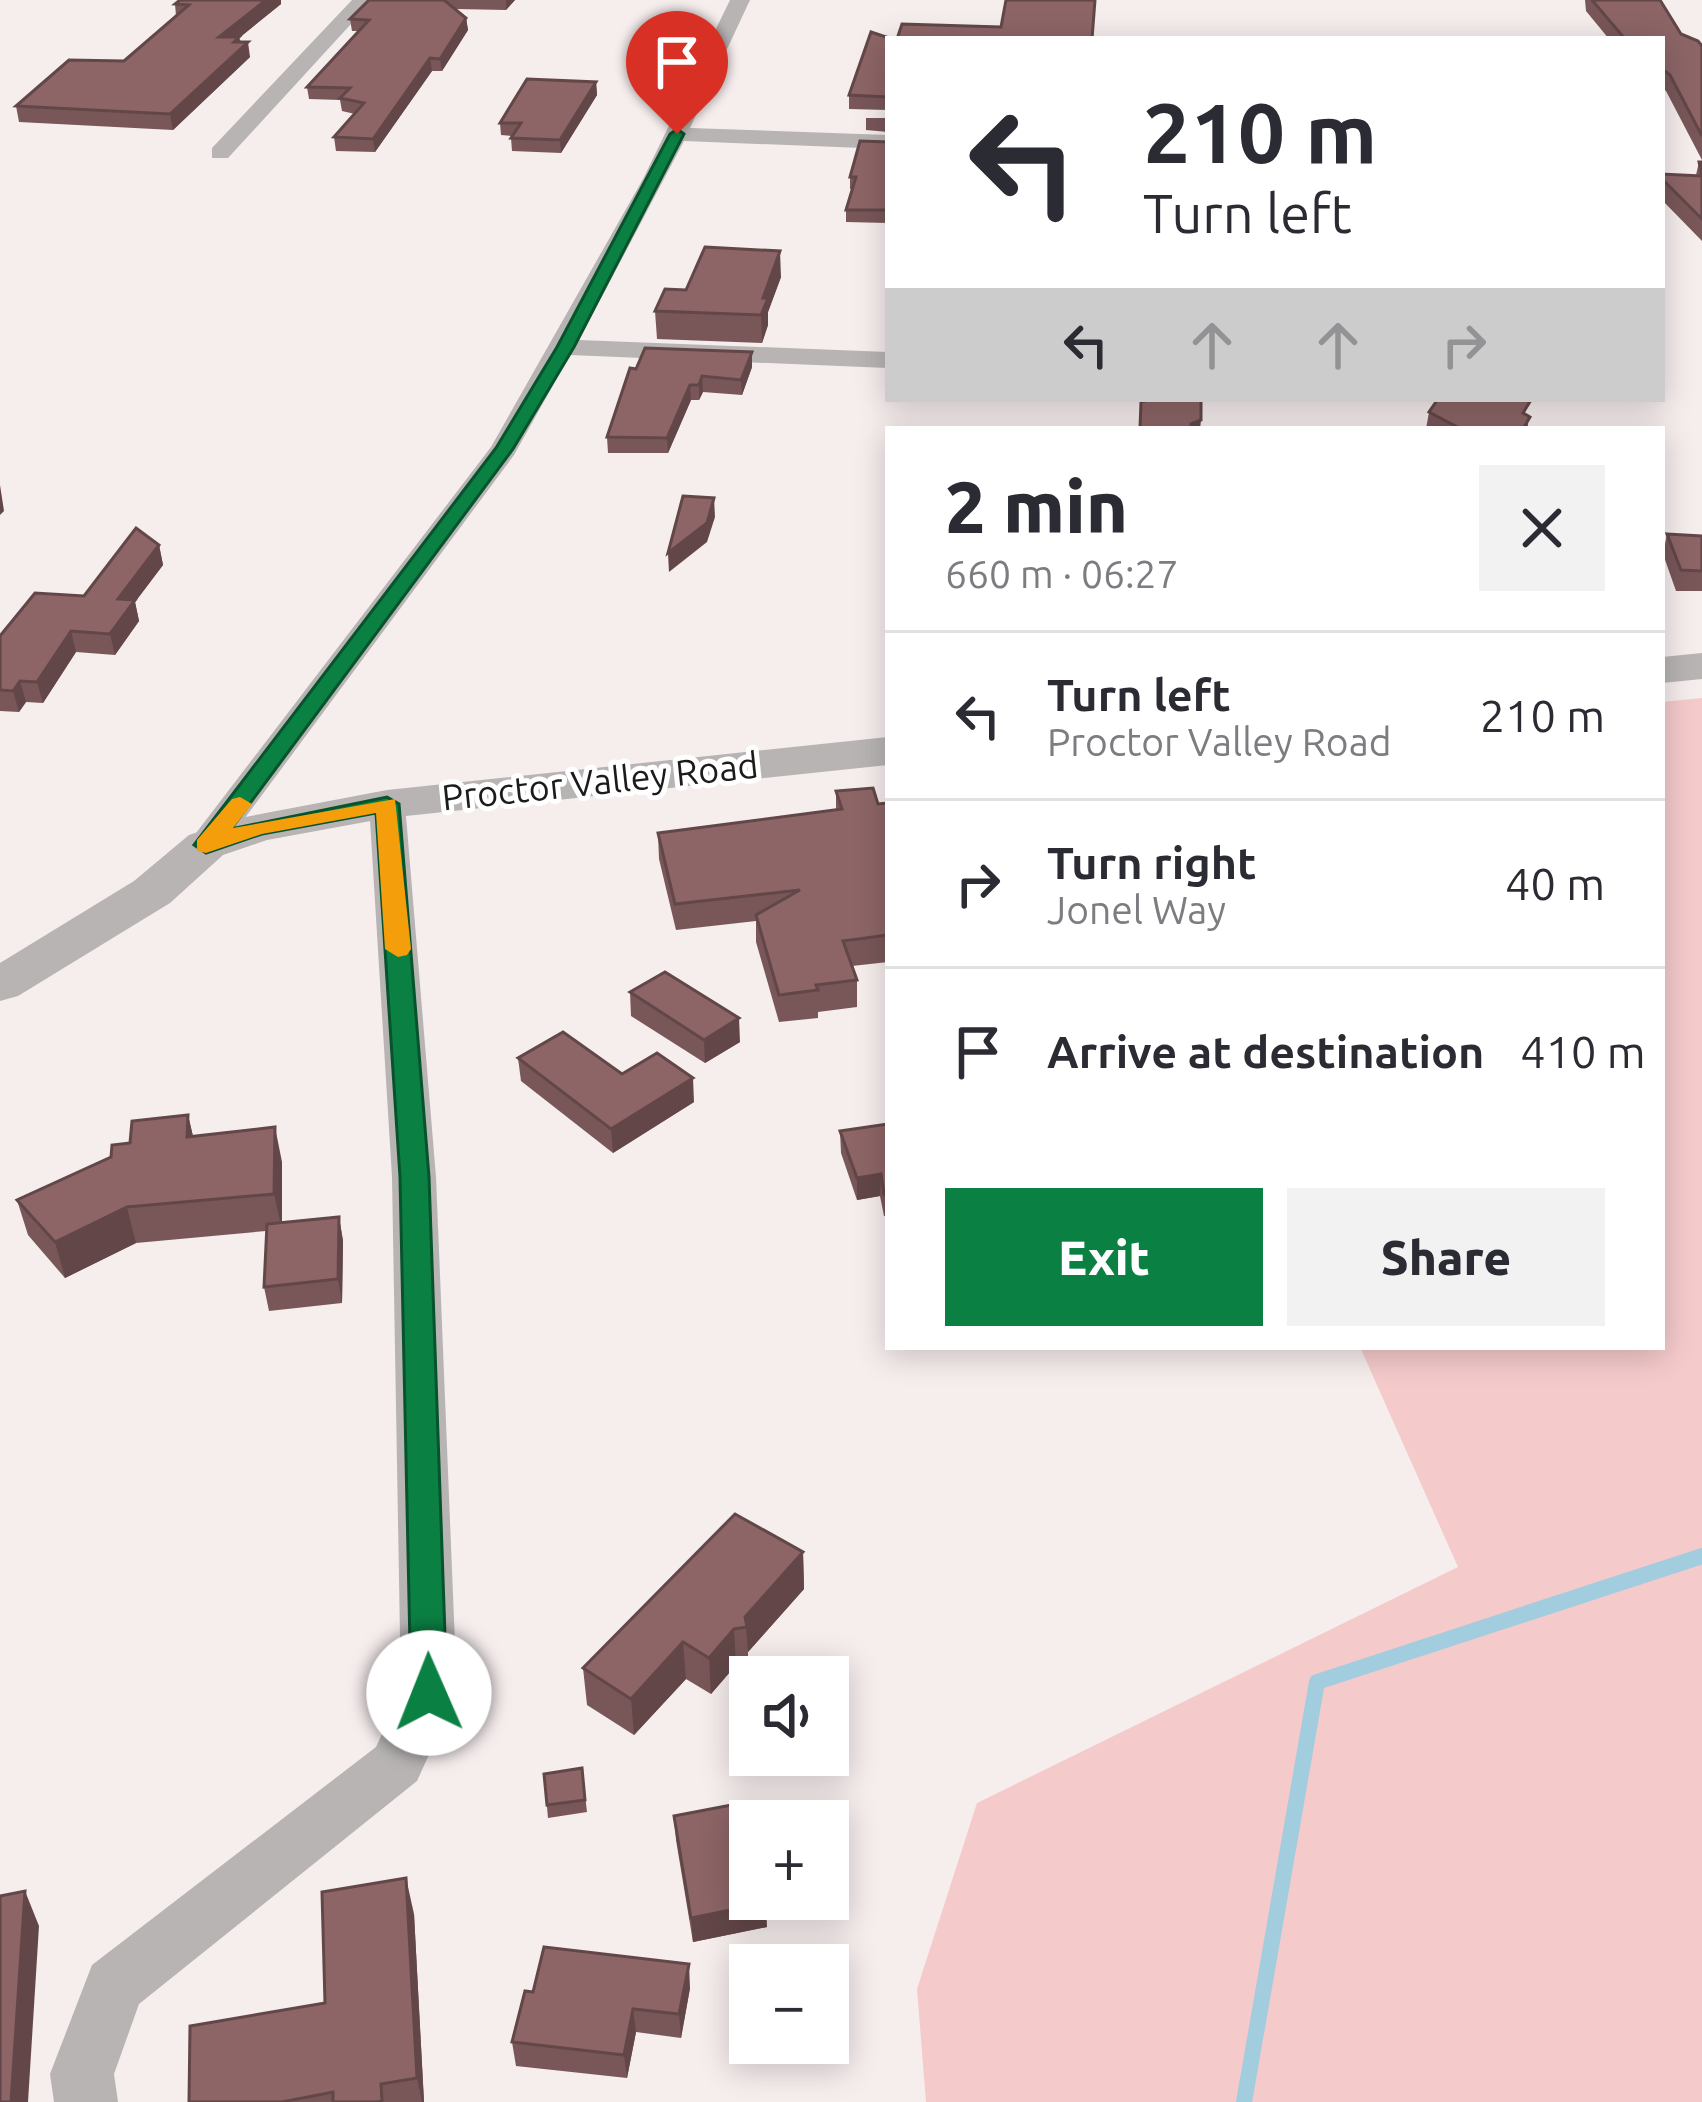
<!DOCTYPE html>
<html lang="en">
<head>
<meta charset="utf-8">
<style>
  :root { --surface:#fff; --page:#f2f2f3; --text:#2b2b33; --muted:#7c7c81; --line:#e1e1e2; --accent:#0b8043 }
  body { margin:0; font-family:Ubuntu,sans-serif; background:var(--page); color:var(--text); height:100vh; display:flex; flex-direction:column; font-size:45px; white-space:nowrap }
  * { box-sizing:border-box; margin:0 }
  p { font-size:39px; color:var(--muted) }
  .icon { flex:none; width:66px; height:66px; fill:none; stroke:currentColor; stroke-width:2; stroke-linecap:round; stroke-linejoin:round }
  .map { position:relative; flex:1; overflow:hidden }
  .sheet { position:absolute; left:885px; top:426px; width:780px; height:924px; display:flex; flex-direction:column; background:var(--surface); border-radius:0px; box-shadow:0 6px 30px #0003 }
  .sheet>* { flex:none }
  .guide { position:absolute; left:885px; top:36px; width:780px; height:366px; border-radius:0px; box-shadow:0 6px 30px #0003; background:#fff; color:var(--text); overflow:hidden }
  .controls { position:absolute; left:729px; top:1656px; display:grid; gap:24px }
  .controls a { display:grid; place-items:center; width:120px; height:120px; border-radius:0px; background:var(--surface); box-shadow:0 6px 30px #0003; font-size:60px }
  .pin { position:absolute; display:grid; place-items:center; width:102px; height:102px; color:#fff; margin:-123px -51px; border-radius:50% 50% 50% 0; rotate:-45deg; box-shadow:0 0 12px #0007 }
  .pin .icon { rotate:45deg }
  .me { position:absolute; width:132px; margin:-66px; rotate:359deg; stroke-linejoin:round; filter:drop-shadow(0 0 9px #0008) }
  .turn { display:flex; align-items:center; gap:42px; height:252px; padding:0 60px; font-size:54px }
  .turn .icon { width:156px; height:156px; stroke-width:2.5 }
  .turn b { display:block; font-size:84px; line-height:102px }
  .lanes { display:flex; align-items:center; height:114px; padding:0 60px; background:#0003; justify-content:center; gap:60px; direction:ltr }
  .lanes .off { opacity:.35 }
  .round { display:grid; place-items:center; flex:none; width:126px; height:126px; border-radius:0px; background:var(--page) }
  .head { display:flex; align-items:center; justify-content:space-between; height:204px; padding:0 60px }
  h1 { font-size:72px; font-weight:800; line-height:90px }
  .button { display:flex; gap:24px; margin-top:auto; padding:24px 60px }
  .button a { flex:1; height:138px; border-radius:0px; background:var(--accent); color:#fff; font-size:48px; font-weight:800; line-height:138px; text-align:center }
  .button a+a { background:var(--page); color:var(--text) }
  ul { padding:0; list-style:none }
  li { display:flex; align-items:center; gap:36px; height:168px; padding:0 60px; border-top:3px solid var(--line) }
  li div { flex:1 }
  li b { display:block; font-size:45px }
  li em { font-style:normal }
  .map>svg:first-child { display:block }
</style>
</head>
<body>
<div class="map">
<svg width="1702" height="2102" viewBox="0 0 1702 2102">
  <rect width="100%" height="100%" fill="#f6eded"/>
  <polygon fill="#f5cacb" points="1702,698 1702,2102 926,2102 917,1989 977,1803 1458,1567 1360,1347 1662,1347 1662,702"/>
  <g fill="none" stroke-linecap="round" stroke-linejoin="round">
    <polyline stroke="#a2cddf" stroke-width="16" points="1244,2102 1317,1682 1702,1556"/>
    <g fill="#b8b4b4" fill-rule="evenodd">
      <polygon points="352,0 373,0 228,158 212,158 212,148"/>
      <polygon points="730,0 750,0 690,128 888,135 888,149 684,141 579,340 888,352 888,368 570,355 514,455 219,853 193,853 187,845 193,837 491,447 643,179"/>
      <polygon points="387,793 400,796 405,804 436,1177 457,1693 417,1781 139,2004 114,2074 118,2102 54,2102 50,2074 92,1965 376,1747 401,1693 392,1177 369,804 374,796"/>
    </g>
    <g fill="#b8b4b4" fill-rule="evenodd">
      <polygon points="1702,653 1702,679 1662,683 1662,657"/>
      <polygon points="888,737 888,765 387,818 267,840 223,855 170,903 18,996 0,1001 0,963 134,881 189,835 240,818 387,790"/>
    </g>
  </g>
  <g fill="#795759">
    <polygon points="180,0 281,0 281,4 239,38 250,57 173,130 19,122 16,106 124,61 176,16 175,4"/>
    <polygon points="369,0 515,0 506,10 456,9 466,18 468,30 442,71 432,71 375,152 336,151 334,137 355,114 342,111 340,100 309,99 307,87 358,31 352,31 350,19"/>
    <polygon points="1585,0 1660,0 1681,34 1702,46 1702,160 1666,91 1662,88 1662,39 1609,39 1586,11"/>
    <polygon points="888,39 888,110 849,109 849,95"/>
    <polygon points="596,82 597,95 561,153 512,151 511,138 512,136 501,135 500,123"/>
    <polygon points="866,118 888,118 888,132 866,130"/>
    <polygon points="888,142 888,223 846,222 846,210 852,189 850,189 850,177"/>
    <polygon points="1699,162 1702,162 1702,241 1662,200 1662,174 1696,175"/>
    <polygon points="781,277 768,312 768,325 762,343 657,339 655,311 686,290"/>
    <polygon points="752,367 742,395 703,392 699,400 691,400 668,453 608,453 607,437 630,368"/>
    <polygon points="1429,412 1528,416 1528,429 1426,429"/>
    <polygon points="1667,534 1702,536 1702,591 1676,591 1663,554"/>
    <polygon points="159,545 163,565 135,602 139,621 115,655 76,652 43,703 26,702 19,712 0,711 0,636 84,596"/>
    <polygon points="836,791 878,804 888,803 888,962 852,966 857,980 857,1007 818,1012 818,1018 779,1022 756,942 756,921 676,930 659,859 658,833 836,810"/>
    <polygon points="630,992 740,1042 705,1063 631,1016"/>
    <polygon points="518,1058 622,1074 694,1102 613,1153 521,1081"/>
    <polygon points="188,1115 193,1136 282,1162 282,1223 339,1217 343,1241 342,1303 269,1311 264,1287 266,1231 136,1243 65,1278 28,1235 17,1200 111,1157 130,1143"/>
    <polygon points="888,1124 888,1216 884,1216 880,1196 857,1200 841,1153 840,1131"/>
    <polygon points="803,1552 804,1589 748,1652 748,1663 736,1665 711,1694 686,1679 634,1735 587,1705 583,1668"/>
    <polygon points="582,1768 587,1812 548,1818 544,1774"/>
    <polygon points="674,1816 767,1927 693,1942 676,1840"/>
    <polygon points="414,1914 424,2102 189,2102 325,2003"/>
    <polygon points="690,1988 681,2038 636,2032 627,2078 516,2066 512,2042 533,1992"/>
  </g>
  <g fill="#634748">
    <polygon points="266,0 281,0 281,4 239,38 241,49 248,42 250,57 173,130 170,114 219,37"/>
    <polygon points="506,0 515,0 506,10"/>
    <polygon points="466,18 468,30 442,71 440,59"/>
    <polygon points="430,58 432,71 375,152 373,139"/>
    <polygon points="596,82 597,95 561,153 560,140"/>
    <polygon points="780,251 781,277 768,312 768,325 762,343 761,315 763,298"/>
    <polygon points="752,352 752,367 742,395 741,380"/>
    <polygon points="702,376 703,392 699,400 699,385"/>
    <polygon points="690,385 691,400 668,453 667,438"/>
    <polygon points="1201,420 1200,429 1190,429 1191,424"/>
    <polygon points="0,485 4,511 0,515"/>
    <polygon points="714,498 715,517 707,542 669,572 668,553"/>
    <polygon points="159,545 163,565 135,602 139,621 115,655 110,634 118,599"/>
    <polygon points="71,631 76,652 43,703 37,682"/>
    <polygon points="20,681 26,702 19,712 13,691"/>
    <polygon points="739,1018 740,1042 705,1063 704,1040"/>
    <polygon points="693,1078 694,1102 613,1153 611,1129"/>
    <polygon points="188,1115 196,1150 187,1137"/>
    <polygon points="275,1127 282,1162 282,1230 274,1194"/>
    <polygon points="881,1174 880,1196 857,1200 857,1178"/>
    <polygon points="127,1207 136,1243 65,1278 55,1242"/>
    <polygon points="339,1217 343,1241 342,1303 338,1279"/>
    <polygon points="803,1552 804,1589 748,1652 745,1617"/>
    <polygon points="734,1629 736,1665 711,1694 709,1658"/>
    <polygon points="683,1642 686,1679 634,1735 631,1699"/>
    <polygon points="406,1878 414,1914 424,2102 422,2102 417,2078"/>
    <polygon points="25,1891 39,1926 28,2102 11,2102"/>
    <polygon points="766,1903 767,1927 693,1942 691,1918"/>
    <polygon points="689,1964 690,1988 681,2038 679,2014"/>
    <polygon points="633,2009 636,2032 627,2078 624,2055"/>
  </g>
  <g fill="#8d6567" stroke="#634748" stroke-width="3">
    <polygon points="180,0 266,0 219,37 239,37 234,42 248,42 170,114 16,106 69,60 124,61 189,5 175,4"/>
    <polygon points="369,0 444,0 466,18 440,59 430,58 373,139 334,137 364,103 340,98 350,88 307,87 369,20 350,19"/>
    <polygon points="1006,0 1095,0 1092,39 897,39 902,24 1001,27"/>
    <polygon points="1592,0 1660,0 1681,34 1698,41 1702,46 1702,136 1670,75 1662,69 1662,39 1625,39"/>
    <polygon points="871,32 892,39 888,39 888,97 849,95"/>
    <polygon points="527,79 596,82 560,140 511,138 521,123 500,123"/>
    <polygon points="860,141 888,142 888,210 846,210 856,177 850,177"/>
    <polygon points="1699,162 1702,162 1702,219 1662,179 1662,174 1702,176"/>
    <polygon points="705,247 780,251 763,298 768,298 761,315 655,311 665,289 686,290"/>
    <polygon points="645,348 752,352 741,380 702,376 699,385 690,385 667,438 607,437 630,368 636,369"/>
    <polygon points="1151,399 1201,399 1201,420 1191,424 1191,429 1140,428 1141,402"/>
    <polygon points="1438,399 1531,400 1523,413 1530,417 1523,429 1461,429 1429,412"/>
    <polygon points="683,496 714,498 707,523 668,553"/>
    <polygon points="136,528 159,545 118,599 135,600 110,634 71,631 37,682 20,681 13,691 0,690 0,636 35,593 84,596"/>
    <polygon points="1667,534 1702,536 1702,571 1681,570"/>
    <polygon points="873,788 878,804 888,803 888,935 843,941 857,980 816,985 818,990 779,995 756,915 800,890 675,904 658,833 842,809 836,791"/>
    <polygon points="665,972 739,1018 704,1040 630,992"/>
    <polygon points="563,1032 622,1074 657,1053 693,1078 611,1129 518,1058"/>
    <polygon points="188,1115 187,1137 275,1127 274,1194 127,1207 55,1242 17,1200 111,1157 112,1145 130,1143 132,1121"/>
    <polygon points="888,1124 888,1194 884,1194 881,1174 857,1178 840,1131"/>
    <polygon points="339,1217 338,1279 264,1287 267,1224"/>
    <polygon points="735,1514 803,1552 745,1617 747,1627 734,1629 709,1658 683,1642 631,1699 583,1668"/>
    <polygon points="582,1768 585,1800 547,1805 544,1774"/>
    <polygon points="747,1802 750,1821 750,1899 765,1899 766,1903 691,1918 674,1816"/>
    <polygon points="406,1878 417,2078 381,2084 382,2101 377,2102 333,2102 333,2092 282,2102 189,2102 190,2026 325,2003 322,1892"/>
    <polygon points="25,1891 11,2102 0,2102 0,1896"/>
    <polygon points="544,1947 689,1964 679,2014 633,2009 624,2055 512,2042 525,1991 533,1992"/>
  </g>
  <polygon fill="#0b8043" stroke="#07532c" stroke-width="3" points="677,129 684,134 574,347 513,449 231,829 387,797 399,804 429,1177 447,1693 442,1703 429,1708 416,1703 411,1693 400,1177 376,813 262,834 206,853 194,845 496,448 557,347 670,134"/>
  <polygon fill="#f59e0b" points="240,797 252,804 233,828 395,799 411,949 407,955 398,957 385,949 376,813 262,834 206,853 197,851 197,840 232,799"/>
  <g text-anchor="middle" stroke-width="10" stroke-linejoin="round" paint-order="stroke">
    <g font-size="36" fill="#1d1a1a" stroke="#fff">
      <text transform="translate(600 781) rotate(-6)" y="13">Proctor Valley Road</text>
    </g>
  </g>
</svg>
<div class="controls">
<a><svg class="icon" aria-label="sound" viewBox="0 0 24 24"><path d="M4 9h4l5-4v14l-5-4H4zM17 9q2 3 0 6"/></svg></a>
<a>+</a>
<a>−</a>
</div>
<div class="pin" style="left:677px;top:134px;background:#d93025"><svg class="icon" aria-label="arrive" viewBox="0 0 24 24"><path d="M6 21V4h12l-3 4 3 4H6"/></svg></div>
<svg class="me" style="left:429px;top:1693px" viewBox="-20 -20 40 40"><circle r="19" fill="#fff"/><path d="M0-13L10 11 0 6-10 11z" fill="#0b8043"/></svg>
<div class="guide">
<div class="turn"><svg class="icon" aria-label="left" viewBox="0 0 24 24"><path d="M17 20v-9H6M10 6l-5 5 5 5"/></svg><div><b>210 m</b>Turn left</div></div>
<div class="lanes"><svg class="icon" aria-label="left" viewBox="0 0 24 24"><path d="M17 20v-9H6M10 6l-5 5 5 5"/></svg><svg class="icon off" aria-label="ahead" viewBox="0 0 24 24"><path d="M12 20V5M6 11l6-6 6 6"/></svg><svg class="icon off" aria-label="ahead" viewBox="0 0 24 24"><path d="M12 20V5M6 11l6-6 6 6"/></svg><svg class="icon off" aria-label="right" viewBox="0 0 24 24"><path d="M7 20v-9h11M14 6l5 5-5 5"/></svg></div>
</div>
<section class="sheet">
<div class="head"><div><h1>2 min</h1><p>660 m · 06:27</p></div><a class="round"><svg class="icon" aria-label="close" viewBox="0 0 24 24"><path d="M6 6l12 12M18 6L6 18"/></svg></a></div>
<ul>
<li><svg class="icon" aria-label="left" viewBox="0 0 24 24"><path d="M17 20v-9H6M10 6l-5 5 5 5"/></svg><div><b>Turn left</b><p>Proctor Valley Road</p></div><em>210 m</em></li>
<li><svg class="icon" aria-label="right" viewBox="0 0 24 24"><path d="M7 20v-9h11M14 6l5 5-5 5"/></svg><div><b>Turn right</b><p>Jonel Way</p></div><em>40 m</em></li>
<li><svg class="icon" aria-label="arrive" viewBox="0 0 24 24"><path d="M6 21V4h12l-3 4 3 4H6"/></svg><div><b>Arrive at destination</b></div><em>410 m</em></li>
</ul>
<div class="button"><a>Exit</a><a>Share</a></div>
</section>
</div>
</body>
</html>
